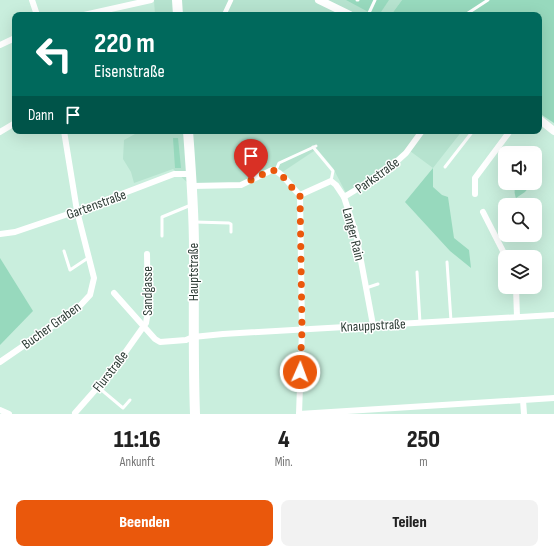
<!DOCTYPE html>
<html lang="de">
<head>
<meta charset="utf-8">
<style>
  :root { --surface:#fff; --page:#f2f2f2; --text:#222; --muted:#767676; --accent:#ea580c }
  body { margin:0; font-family:"Sofia Sans Condensed",sans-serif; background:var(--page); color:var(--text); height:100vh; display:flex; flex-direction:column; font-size:15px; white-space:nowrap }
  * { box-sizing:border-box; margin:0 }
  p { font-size:13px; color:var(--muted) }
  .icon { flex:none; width:22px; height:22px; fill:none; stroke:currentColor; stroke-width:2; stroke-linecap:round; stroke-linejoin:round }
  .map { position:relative; height:414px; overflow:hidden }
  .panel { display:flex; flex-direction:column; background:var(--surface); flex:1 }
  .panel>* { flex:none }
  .top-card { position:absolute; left:12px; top:12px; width:530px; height:122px; border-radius:8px; box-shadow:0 4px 16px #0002; background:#00695c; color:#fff; overflow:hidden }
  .controls { position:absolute; left:498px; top:146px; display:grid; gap:8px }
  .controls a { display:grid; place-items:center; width:44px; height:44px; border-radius:8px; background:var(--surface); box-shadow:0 4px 16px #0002; font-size:20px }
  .pin { position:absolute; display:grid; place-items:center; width:34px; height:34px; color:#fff; margin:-41px -17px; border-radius:50% 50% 50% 0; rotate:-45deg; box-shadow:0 0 4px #0007 }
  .pin .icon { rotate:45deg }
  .me { position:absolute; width:44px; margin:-22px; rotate:2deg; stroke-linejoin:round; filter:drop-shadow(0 0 3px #0008) }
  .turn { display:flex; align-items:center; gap:14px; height:84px; padding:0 16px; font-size:18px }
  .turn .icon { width:52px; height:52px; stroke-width:2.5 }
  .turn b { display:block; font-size:28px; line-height:34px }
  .then { display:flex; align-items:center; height:38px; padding:0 16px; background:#0003; gap:8px; font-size:15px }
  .eta { display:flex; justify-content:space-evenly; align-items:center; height:68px; text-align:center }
  .eta b { font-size:24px; font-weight:800; line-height:28px }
  .primary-button { display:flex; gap:8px; margin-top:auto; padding:8px 16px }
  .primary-button a { flex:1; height:46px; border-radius:8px; background:var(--accent); color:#fff; font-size:16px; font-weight:800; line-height:46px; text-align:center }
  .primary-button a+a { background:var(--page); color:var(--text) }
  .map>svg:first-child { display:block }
</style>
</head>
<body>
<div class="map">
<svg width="554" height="414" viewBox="0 0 554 414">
  <rect width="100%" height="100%" fill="#c9eedd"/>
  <g fill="#b6e3cf">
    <polygon points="154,0 402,0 391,15 155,15"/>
    <polygon points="135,131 462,131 433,168 410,151 346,193 333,168 317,149 281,173 270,171 237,186 191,186 173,169 134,183 131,172 123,159 124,140 135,134"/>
  </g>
  <g fill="#97d9bd">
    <polygon points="346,0 389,0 379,15 374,15"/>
    <polygon points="402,0 554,0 554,123 539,113 539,15 391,15"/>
    <polygon points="173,138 178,138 181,168 175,168"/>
    <polygon points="433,168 433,187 442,195 448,197 454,238 469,250 471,268 450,251 405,202"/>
    <path d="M517,183H532L525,192L516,198C514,193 514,188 517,183Z"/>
    <polygon points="0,258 33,311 0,345"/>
  </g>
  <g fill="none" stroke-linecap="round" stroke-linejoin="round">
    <g stroke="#fff" stroke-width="3">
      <polyline points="357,0 358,0"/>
      <polyline points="368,15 375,0"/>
      <polyline points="465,15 488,0"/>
      <polyline points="313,147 333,171 331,181"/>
      <polyline points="445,167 473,131"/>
      <polyline points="276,170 279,163 316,146"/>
      <polyline points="195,222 229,223 231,224 231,232"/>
      <polyline points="162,236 162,217 191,205"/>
      <polyline points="64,251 70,270 88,258"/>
      <polyline points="447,262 451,321"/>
      <polyline points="417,272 420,323"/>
      <polyline points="366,288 378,284"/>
      <polyline points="98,387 123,408 130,400"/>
    </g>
    <polyline stroke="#fff" stroke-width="4.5" points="224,15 231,0"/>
    <g stroke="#fff" stroke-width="6">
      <polyline points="32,0 37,15"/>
      <polyline points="84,15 151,0"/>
      <polyline points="0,45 15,38"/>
      <polyline points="0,132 15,123"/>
      <path d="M192,186L241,185L272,170C284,172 291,188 300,195L302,329L299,414"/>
      <polyline points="475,194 475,178 510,131"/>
      <polyline points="300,195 331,181 336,185 344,197 356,234 373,325"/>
      <polyline points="344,197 385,172 406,153 422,131"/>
      <polyline points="483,212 506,257"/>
      <polyline points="0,234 15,232 77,211 174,174 191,174"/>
      <polyline points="516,287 517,317"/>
      <polyline points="114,293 155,339 160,342 186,340 193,337 223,334 554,315"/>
      <polyline points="0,362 77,309 90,295 94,278 77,211 64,131"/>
      <polyline points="523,400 524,414"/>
      <polyline points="0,410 9,414"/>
      <polyline points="75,413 112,371 146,323 148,311 147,254"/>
      <polyline points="299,414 554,398"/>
    </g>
    <g stroke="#fff" stroke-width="8">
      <polyline points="319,0 350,15"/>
      <polyline points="539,119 554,131"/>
    </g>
    <g stroke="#fff" stroke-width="10">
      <polyline points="177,0 178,15"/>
      <path d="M188,131C191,170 194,210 194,250C194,304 193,359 195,414"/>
    </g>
  </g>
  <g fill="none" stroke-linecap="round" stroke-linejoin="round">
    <polyline stroke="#ea580c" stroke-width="7" stroke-dasharray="0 12.6" points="251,180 272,170 279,172 295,191 300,195 302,330 300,372"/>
  </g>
  <g text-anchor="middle" stroke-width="3" stroke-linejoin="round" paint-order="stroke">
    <g font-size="14" fill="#2e3d36" stroke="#fff">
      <text transform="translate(377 175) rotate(-36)" y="5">Parkstraße</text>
      <text transform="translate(96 204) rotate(-20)" y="5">Gartenstraße</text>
      <text transform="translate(354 234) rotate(76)" y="5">Langer Rain</text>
      <text transform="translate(193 272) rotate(-90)" y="5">Hauptstraße</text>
      <text transform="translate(147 291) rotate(-90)" y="5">Sandgasse</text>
      <text transform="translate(51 325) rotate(-36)" y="5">Bucher Graben</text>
      <text transform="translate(373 325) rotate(-3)" y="5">Knauppstraße</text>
      <text transform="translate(110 371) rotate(-52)" y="5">Flurstraße</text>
    </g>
  </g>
</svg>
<div class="controls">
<a><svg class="icon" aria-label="sound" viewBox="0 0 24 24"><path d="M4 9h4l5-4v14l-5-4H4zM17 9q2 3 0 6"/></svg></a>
<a><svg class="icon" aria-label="search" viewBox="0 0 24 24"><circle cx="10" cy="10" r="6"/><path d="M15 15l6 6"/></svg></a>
<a><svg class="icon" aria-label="layers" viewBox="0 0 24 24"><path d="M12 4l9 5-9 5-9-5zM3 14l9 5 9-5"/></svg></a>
</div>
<div class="pin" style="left:251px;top:180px;background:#d93025"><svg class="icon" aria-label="arrive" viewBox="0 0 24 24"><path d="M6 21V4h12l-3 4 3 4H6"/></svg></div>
<svg class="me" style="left:300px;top:372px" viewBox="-20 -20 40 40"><circle r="17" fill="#ea580c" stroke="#fff" stroke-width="3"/><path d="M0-11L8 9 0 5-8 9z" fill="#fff"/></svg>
<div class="top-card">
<div class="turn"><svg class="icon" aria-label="left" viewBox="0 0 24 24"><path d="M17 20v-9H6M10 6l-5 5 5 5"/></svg><div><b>220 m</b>Eisenstraße</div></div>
<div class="then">Dann<svg class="icon" aria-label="arrive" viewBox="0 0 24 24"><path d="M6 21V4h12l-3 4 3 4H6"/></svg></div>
</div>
</div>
<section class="panel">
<div class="eta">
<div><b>11:16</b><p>Ankunft</p></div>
<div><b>4</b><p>Min.</p></div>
<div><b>250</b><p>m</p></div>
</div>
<div class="primary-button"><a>Beenden</a><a>Teilen</a></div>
</section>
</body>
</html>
